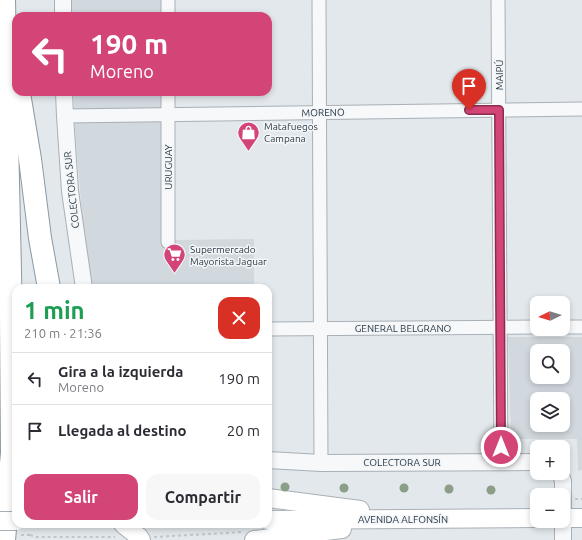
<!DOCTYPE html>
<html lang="es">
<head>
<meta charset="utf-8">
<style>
  :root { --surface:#fff; --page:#f7f7f7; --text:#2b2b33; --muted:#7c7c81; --line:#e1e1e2; --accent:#d44577 }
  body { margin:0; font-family:Ubuntu,sans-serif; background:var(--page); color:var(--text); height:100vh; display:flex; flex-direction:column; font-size:15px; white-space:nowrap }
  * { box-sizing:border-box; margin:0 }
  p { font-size:13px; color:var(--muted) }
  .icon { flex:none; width:22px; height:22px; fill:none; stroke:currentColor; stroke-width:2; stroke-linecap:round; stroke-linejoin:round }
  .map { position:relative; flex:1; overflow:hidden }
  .details { position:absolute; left:12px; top:284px; width:260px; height:244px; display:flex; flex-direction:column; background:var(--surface); border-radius:12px; box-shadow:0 2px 6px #0003 }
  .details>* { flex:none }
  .guide { position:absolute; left:12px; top:12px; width:260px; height:84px; border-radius:12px; box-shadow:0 2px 6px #0003; background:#d44577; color:#fff; overflow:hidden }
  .needle { width:26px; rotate:265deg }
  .fabs { position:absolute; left:530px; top:296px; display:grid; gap:8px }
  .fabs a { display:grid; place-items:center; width:40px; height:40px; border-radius:8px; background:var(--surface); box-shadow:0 2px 6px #0003; font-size:20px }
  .pin { position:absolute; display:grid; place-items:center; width:34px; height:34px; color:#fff; margin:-41px -17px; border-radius:50% 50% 50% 0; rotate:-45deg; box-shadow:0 0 4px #0007 }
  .pin .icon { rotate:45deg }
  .me { position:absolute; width:44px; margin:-22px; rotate:0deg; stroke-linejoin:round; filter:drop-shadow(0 0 3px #0008) }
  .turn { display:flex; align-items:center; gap:14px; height:84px; padding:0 12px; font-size:18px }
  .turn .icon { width:52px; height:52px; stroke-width:2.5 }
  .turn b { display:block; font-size:28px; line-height:34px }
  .round { display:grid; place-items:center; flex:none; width:42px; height:42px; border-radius:12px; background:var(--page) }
  .head { display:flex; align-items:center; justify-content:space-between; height:68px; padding:0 12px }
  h1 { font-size:24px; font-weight:700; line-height:30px; color:#1e9e55 }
  .action { display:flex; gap:8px; margin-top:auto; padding:8px 12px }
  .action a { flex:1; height:46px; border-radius:12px; background:var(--accent); color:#fff; font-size:16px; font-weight:700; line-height:46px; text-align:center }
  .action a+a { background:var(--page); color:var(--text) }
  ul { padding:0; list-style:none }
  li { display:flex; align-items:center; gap:12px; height:52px; padding:0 12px; border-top:1px solid var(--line) }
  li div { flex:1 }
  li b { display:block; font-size:15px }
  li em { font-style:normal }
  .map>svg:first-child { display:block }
</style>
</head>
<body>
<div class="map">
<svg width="582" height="540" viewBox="0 0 582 540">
  <rect width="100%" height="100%" fill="#e3e8ec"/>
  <g fill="#d1d8de" fill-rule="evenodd">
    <polygon points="71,0 161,0 161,16 72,16"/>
    <polygon points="74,92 161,92 161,238 175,240 254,239 254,288 90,288 84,238 75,129"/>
    <path d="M508,337H582V470L578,471L577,439H511ZM537,351H563V377H537ZM537,399H563V425H537Z"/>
  </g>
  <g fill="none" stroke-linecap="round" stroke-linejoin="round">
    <defs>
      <g id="minor">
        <polyline points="168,0 168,16"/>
        <polyline points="319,0 321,463"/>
        <polyline points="498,0 501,462"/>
        <polyline points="168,92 168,242"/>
        <polyline points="65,116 582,109"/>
        <polyline points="563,327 582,327"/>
        <polyline points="268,329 537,327"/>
      </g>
      <g id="tertiary">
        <polyline points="63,0 63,16"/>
        <polyline points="64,92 65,116 70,191 84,288"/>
        <polyline points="268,460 321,463 537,462"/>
        <polyline points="560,473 563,481 563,540"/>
      </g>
      <g id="secondary">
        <polyline points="268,498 360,510"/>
        <polyline points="563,518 582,518"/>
        <polyline points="268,520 537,518"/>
        <polyline points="123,524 139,537 141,540"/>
        <polyline points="254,540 342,529"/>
      </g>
      <g id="motorway">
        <polyline points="17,92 20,99 30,159 40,238 49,288"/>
        <polyline points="4,540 12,453 11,317 4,0"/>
      </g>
    </defs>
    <use href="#minor" stroke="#a8b0b7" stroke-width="15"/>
    <use href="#tertiary" stroke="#a8b0b7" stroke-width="18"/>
    <use href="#secondary" stroke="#a8b0b7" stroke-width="20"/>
    <use href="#motorway" stroke="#8a99a3" stroke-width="24"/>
    <g stroke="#c1c6ca" stroke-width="2" stroke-dasharray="3 3" stroke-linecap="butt">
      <polyline points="575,499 582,499"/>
      <polyline points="30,535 36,537 115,537"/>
      <polyline points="154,537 243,532"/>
    </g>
    <use href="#minor" stroke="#f6f8f9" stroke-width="13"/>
    <use href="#tertiary" stroke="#f6f8f9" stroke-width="16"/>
    <use href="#secondary" stroke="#fff" stroke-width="18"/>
    <use href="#motorway" stroke="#fff" stroke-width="22"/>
    <defs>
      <polyline id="secondary-bridge" points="0,521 16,521"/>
    </defs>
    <use href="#secondary-bridge" stroke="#a8b0b7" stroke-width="20" stroke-linecap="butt"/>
    <polyline stroke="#c1c6ca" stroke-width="2" stroke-dasharray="3 3" stroke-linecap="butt" points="21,535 30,535"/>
    <use href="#secondary-bridge" stroke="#fff" stroke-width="18"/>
  </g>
  <g fill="#8d9e88">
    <circle cx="285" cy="487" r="4.5"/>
    <circle cx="344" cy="488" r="4.5"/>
    <circle cx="404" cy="488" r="4.5"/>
    <circle cx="449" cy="489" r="4.5"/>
    <circle cx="491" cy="490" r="4.5"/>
  </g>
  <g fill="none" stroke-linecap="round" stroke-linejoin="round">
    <defs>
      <polyline id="route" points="469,110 499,110 501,447"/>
    </defs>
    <use href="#route" stroke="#8a2d4d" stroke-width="10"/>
    <use href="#route" stroke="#d44577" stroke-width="7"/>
  </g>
  <defs>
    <symbol id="shop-pin" viewBox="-11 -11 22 30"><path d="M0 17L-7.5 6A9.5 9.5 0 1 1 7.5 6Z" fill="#d44577" stroke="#f3f6f9"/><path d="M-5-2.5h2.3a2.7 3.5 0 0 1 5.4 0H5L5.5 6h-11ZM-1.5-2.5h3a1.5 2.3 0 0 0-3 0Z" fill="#fff"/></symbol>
    <symbol id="supermarket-pin" viewBox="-11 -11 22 30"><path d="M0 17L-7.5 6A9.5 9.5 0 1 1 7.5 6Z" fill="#d44577" stroke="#f3f6f9"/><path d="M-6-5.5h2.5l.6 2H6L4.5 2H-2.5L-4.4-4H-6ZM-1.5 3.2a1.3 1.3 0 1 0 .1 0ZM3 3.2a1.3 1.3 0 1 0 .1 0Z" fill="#fff"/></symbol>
  </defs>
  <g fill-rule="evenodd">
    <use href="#shop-pin" x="236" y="120" width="25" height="34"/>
    <use href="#supermarket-pin" x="162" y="242" width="25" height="34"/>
  </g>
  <g text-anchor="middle" stroke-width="3" stroke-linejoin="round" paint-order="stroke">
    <g font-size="10" fill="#2a3945" stroke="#f3f6f9">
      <text transform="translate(499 75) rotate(-90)" y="4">MAIPÚ</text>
      <text transform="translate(323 112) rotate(-1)" y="4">MORENO</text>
      <text transform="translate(168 167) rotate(-90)" y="4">URUGUAY</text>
      <text transform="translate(71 190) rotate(-96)" y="4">COLECTORA SUR</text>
      <text x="403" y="332">GENERAL BELGRANO</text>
      <text x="402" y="466">COLECTORA SUR</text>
      <text x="403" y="523">AVENIDA ALFONSÍN</text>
    </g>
    <g font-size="10" fill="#2a3945" stroke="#f3f6f9" text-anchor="start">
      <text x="264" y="130">Matafuegos<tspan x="264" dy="12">Campana</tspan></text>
      <text x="190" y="253">Supermercado<tspan x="190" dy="12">Mayorista Jaguar</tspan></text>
    </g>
  </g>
</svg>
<div class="fabs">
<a><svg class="needle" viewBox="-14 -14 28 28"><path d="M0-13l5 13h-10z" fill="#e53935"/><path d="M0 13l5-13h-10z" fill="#7c7c81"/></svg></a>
<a><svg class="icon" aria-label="search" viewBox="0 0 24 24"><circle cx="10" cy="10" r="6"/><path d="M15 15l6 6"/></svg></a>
<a><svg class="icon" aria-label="layers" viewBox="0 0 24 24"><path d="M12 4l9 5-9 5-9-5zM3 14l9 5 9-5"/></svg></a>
<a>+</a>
<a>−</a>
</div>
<div class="pin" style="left:469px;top:110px;background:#d93025"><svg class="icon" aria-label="arrive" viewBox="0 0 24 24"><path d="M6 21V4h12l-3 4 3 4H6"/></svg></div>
<svg class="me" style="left:501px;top:447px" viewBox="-20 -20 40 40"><circle r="17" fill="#d44577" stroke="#fff" stroke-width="3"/><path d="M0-11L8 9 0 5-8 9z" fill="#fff"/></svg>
<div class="guide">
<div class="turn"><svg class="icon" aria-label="left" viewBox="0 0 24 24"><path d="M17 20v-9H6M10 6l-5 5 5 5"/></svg><div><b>190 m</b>Moreno</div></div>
</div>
<section class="details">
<div class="head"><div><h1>1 min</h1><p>210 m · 21:36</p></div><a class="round" style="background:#d93025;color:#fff"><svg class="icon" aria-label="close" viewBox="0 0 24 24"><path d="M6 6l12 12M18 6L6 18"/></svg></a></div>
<ul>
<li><svg class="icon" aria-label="left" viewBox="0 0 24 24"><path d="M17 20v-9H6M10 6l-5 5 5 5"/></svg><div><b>Gira a la izquierda</b><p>Moreno</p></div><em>190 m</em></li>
<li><svg class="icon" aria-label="arrive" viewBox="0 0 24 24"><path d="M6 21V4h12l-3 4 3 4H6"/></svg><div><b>Llegada al destino</b></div><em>20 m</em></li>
</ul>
<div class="action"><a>Salir</a><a>Compartir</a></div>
</section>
</div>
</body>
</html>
